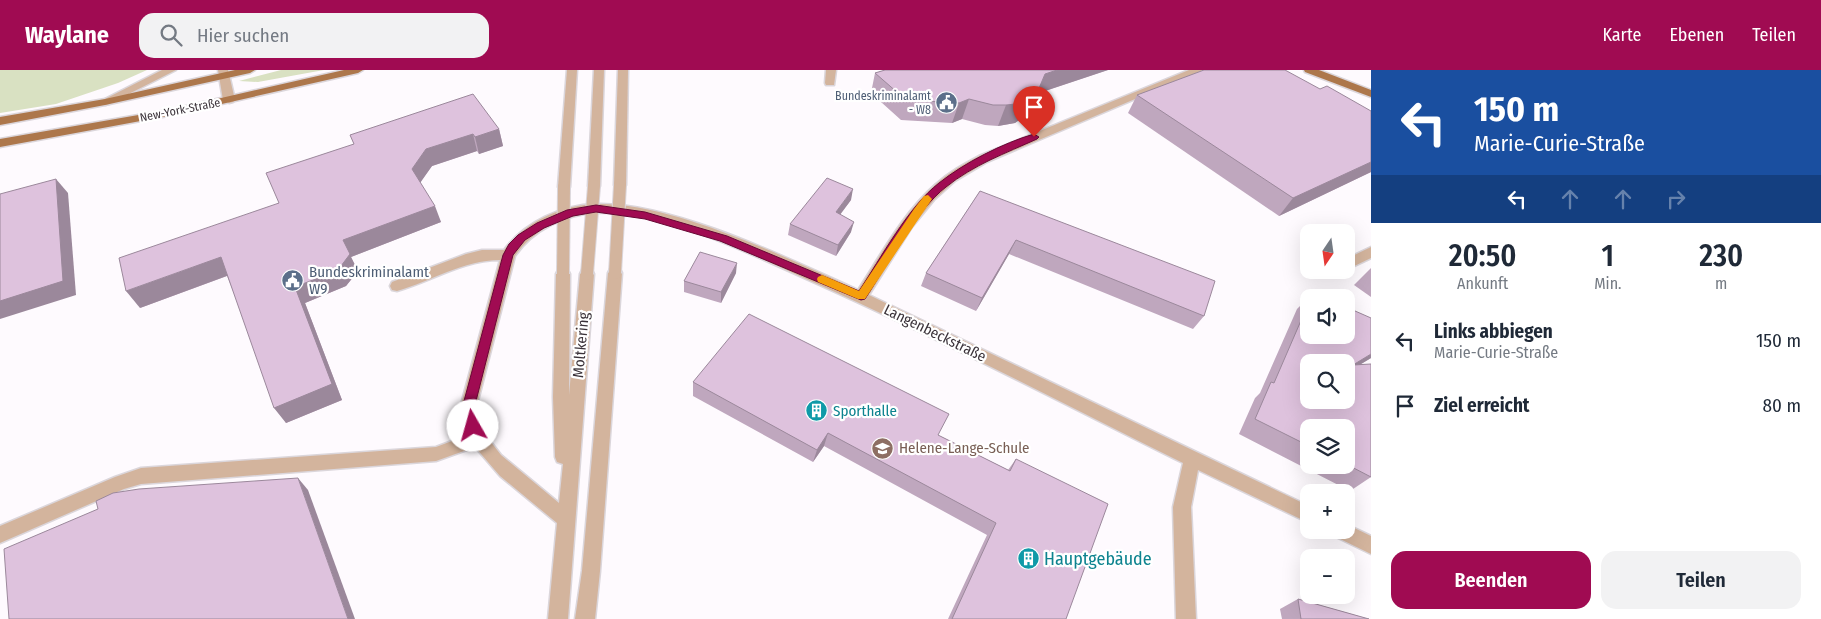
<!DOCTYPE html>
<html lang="de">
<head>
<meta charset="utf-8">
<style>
  :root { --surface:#fff; --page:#f2f2f3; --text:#1f2937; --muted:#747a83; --accent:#a00b52 }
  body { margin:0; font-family:"Fira Sans Condensed",sans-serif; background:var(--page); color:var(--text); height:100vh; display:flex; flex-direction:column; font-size:19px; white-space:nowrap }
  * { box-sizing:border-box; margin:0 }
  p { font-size:16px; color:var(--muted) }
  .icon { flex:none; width:28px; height:28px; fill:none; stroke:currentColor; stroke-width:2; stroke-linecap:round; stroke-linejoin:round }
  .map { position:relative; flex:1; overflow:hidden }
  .drawer { display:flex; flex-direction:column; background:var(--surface); width:450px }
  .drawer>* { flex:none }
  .top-card { background:#1a4fa0; color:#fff; overflow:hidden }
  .needle { width:32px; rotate:193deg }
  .tools { position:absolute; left:1300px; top:154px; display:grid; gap:10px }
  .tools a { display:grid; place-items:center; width:55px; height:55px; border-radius:10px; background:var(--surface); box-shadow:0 5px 20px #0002; font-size:25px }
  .pin { position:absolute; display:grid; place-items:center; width:42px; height:42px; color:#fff; margin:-51px -21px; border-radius:50% 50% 50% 0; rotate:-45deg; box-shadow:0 0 5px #0007 }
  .pin .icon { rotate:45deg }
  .me { position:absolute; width:55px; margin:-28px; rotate:353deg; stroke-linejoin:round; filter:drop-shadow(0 0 4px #0008) }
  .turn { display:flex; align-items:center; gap:18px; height:105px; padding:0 20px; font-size:22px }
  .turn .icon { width:65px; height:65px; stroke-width:2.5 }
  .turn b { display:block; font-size:35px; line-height:42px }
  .lanes { display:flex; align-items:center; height:48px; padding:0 20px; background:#0003; justify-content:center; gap:25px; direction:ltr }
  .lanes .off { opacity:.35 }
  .eta { display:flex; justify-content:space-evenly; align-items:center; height:85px; text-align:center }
  .eta b { font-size:30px; font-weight:600; line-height:35px }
  .cta { display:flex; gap:10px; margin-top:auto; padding:10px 20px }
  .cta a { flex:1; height:58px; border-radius:15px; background:var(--accent); color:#fff; font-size:20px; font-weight:600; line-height:58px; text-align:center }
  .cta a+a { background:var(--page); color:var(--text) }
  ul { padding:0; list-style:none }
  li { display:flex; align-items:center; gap:15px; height:65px; padding:0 20px }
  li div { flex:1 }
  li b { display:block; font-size:19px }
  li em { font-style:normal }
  header { display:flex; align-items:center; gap:30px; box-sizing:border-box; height:70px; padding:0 25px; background:var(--accent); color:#fff }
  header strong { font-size:24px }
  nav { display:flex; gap:28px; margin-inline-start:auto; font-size:18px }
  .search { width:350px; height:45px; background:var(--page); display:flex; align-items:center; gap:12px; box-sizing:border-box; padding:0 18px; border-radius:15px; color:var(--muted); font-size:19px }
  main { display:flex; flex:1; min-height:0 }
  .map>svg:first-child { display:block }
</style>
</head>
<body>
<header>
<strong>Waylane</strong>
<div class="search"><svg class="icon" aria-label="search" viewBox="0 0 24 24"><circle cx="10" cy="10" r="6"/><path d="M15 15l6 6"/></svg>Hier suchen</div>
<nav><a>Karte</a><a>Ebenen</a><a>Teilen</a></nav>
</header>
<main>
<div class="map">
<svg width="1371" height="549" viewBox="0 0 1371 549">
  <rect width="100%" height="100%" fill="#fefafe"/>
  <g fill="#d9e1c2">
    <polygon points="0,0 147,0 118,13 56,34 0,43"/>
    <polygon points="281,0 324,0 258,12 239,11"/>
  </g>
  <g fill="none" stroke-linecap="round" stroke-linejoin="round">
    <defs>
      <g id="minor">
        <polygon points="162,0 176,0 109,34 105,35 99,32"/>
        <polygon points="218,0 228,0 235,30 233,32 229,33 223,30"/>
        <polygon points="567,0 577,0 570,117 564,121 558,117"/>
        <polygon points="594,0 604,0 600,116 594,120 588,116"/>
        <polygon points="618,0 628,0 626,115 620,119 614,115"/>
        <polygon points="826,0 836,0 834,15 826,15 825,13"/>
        <path d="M1189,0H1203L987,92L955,111L934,130L912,157L869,225L1309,436V453L1198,400L1191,437L1196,549H1176L1173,437L1183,393C1058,331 934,266 806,209C747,182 661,140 595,143C564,145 533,160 515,186L478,331L481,350L484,363L501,385L559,433L563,394L557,392L555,387L553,327L556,204L558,200H568L570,204L569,325L580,204L582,200H592L594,204L568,549H548L557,453L500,406L475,377L436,391L141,414L124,419L0,473V456L115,407L141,398L436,377L468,365L462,331L500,190C463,190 432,211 397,221L392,220L390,216L392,212L466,184L482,180H504C525,152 561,135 596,134C673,132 787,188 858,220C882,183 903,143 936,114C949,102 964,94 979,86Z"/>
        <polygon points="1371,177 1371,188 1346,200 1346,189"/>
        <polygon points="615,198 620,199 622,203 600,501 595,549 575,549 582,501 608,203 610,199"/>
        <polygon points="1346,454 1371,466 1371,484 1334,466 1331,460 1346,460"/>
      </g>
      <g id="major">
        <polygon points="235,0 255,0 250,3 105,35 0,55 0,47 105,29"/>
        <polygon points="344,0 363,0 358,3 173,45 0,77 0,69 173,39"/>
        <polygon points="1304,0 1319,0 1371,20 1371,27 1305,2"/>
      </g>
    </defs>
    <use href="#minor" stroke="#dbd6db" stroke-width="3"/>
    <use href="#major" stroke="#dbd6db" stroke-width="3"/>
    <use href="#minor" fill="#d3b49d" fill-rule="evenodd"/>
    <use href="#major" fill="#ad774b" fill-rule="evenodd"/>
    <defs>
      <g id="minor-bridge">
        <polyline points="615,203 620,115"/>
        <polyline points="563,204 564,117"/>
        <polyline points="587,204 594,116"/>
      </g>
    </defs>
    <use href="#minor-bridge" stroke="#dbd6db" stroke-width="14" stroke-linecap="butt"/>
    <use href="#minor-bridge" stroke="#d3b49d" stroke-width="12"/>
  </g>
  <g fill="#bfa7be" fill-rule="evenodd">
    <polygon points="885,0 1108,0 1036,24 1029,43 1015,53 998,56 985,55 962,49 952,53 901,50 871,23 875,3"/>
    <polygon points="1320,19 1371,41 1371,102 1279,146 1128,43 1137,25"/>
    <polygon points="499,59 503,76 479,84 477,81 432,96 420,112 441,152 351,187 358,201 346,216 305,233 342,330 286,353 227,206 140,238 279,133 354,74 350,65"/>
    <polygon points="980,121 1204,246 1193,259 1009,184 976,241 921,216 926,203"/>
    <polygon points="851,130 840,144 851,162 836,186 788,165 790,154"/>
    <polygon points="1371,198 1371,227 1354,215"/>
    <polygon points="736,203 721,233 684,222 684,211"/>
    <path d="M1313,223L1324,228H1309V265L1371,288L1361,294L1371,407L1350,421L1239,364L1255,328L1260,323L1297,239ZM1309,358H1346V395H1309Z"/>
    <polygon points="693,312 938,365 1008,400 1016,389 1066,549 948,549 987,465 824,376 813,392 693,326"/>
    <polygon points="1298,529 1369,549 1282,549 1280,539"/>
  </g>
  <g fill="#9b889b">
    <polygon points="1057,0 1108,0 1036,24 1045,4"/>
    <polygon points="1037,23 1029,43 1015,53 998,56 1006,35"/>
    <polygon points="969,29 962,49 952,53 959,33"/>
    <polygon points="499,59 503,76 479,84 475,67"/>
    <polygon points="473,64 477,81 432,96 418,116 412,99 426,79"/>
    <polygon points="1371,92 1371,102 1279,146 1293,128"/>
    <polygon points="56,109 68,123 76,225 0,249 0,231"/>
    <polygon points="853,119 851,130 834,153 836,142"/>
    <polygon points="435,136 441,152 351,187 358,201 346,216 305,233 342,330 286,353 274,338 295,217 343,170"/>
    <polygon points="854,152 851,162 836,186 838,175"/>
    <polygon points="1016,170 1009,184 976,241 982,228"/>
    <polygon points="221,187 232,204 140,238 126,221"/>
    <polygon points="737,193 736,203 721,233 721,222"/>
    <polygon points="1371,284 1371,288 1346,303 1353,295"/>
    <polygon points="828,363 824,376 813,392 817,380"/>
    <polygon points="298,408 308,420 355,549 348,549"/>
  </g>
  <g fill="#dec2dd" stroke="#9b889b" fill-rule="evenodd">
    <polygon points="885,0 1057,0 1045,4 1037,23 1024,33 1006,35 993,35 969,29 959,33 906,30 875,3"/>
    <polygon points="1204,0 1285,0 1320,19 1327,16 1371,41 1371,92 1293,128 1137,25"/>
    <polygon points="473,24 499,59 475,67 473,64 426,79 412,99 435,136 343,170 350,184 338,200 295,217 332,314 274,338 221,187 126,221 119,188 279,133 266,103 354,74 350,65"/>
    <polygon points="827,108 853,119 836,142 854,152 838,175 790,154"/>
    <polygon points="56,109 63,211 0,231 0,124"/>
    <polygon points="980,121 1215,211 1204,246 1016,170 982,228 926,203"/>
    <polygon points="700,182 737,193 721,222 684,211"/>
    <polygon points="1313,223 1324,228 1311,228"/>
    <path d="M1309,232V265H1346V237L1371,248V284L1353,295L1371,294V407L1346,394V358H1309V376L1255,349L1271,312L1274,313ZM1309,292H1346V330H1309Z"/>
    <polygon points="749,244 949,344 938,365 1010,401 1016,389 1108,434 1066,549 952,549 996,453 828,363 817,380 693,312"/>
    <polygon points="298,408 348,549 9,549 4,479 98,439 96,431 113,423 139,419"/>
    <polygon points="1298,529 1369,549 1301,549"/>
  </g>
  <path fill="#a00b52" stroke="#680735" d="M1034,64L1039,67L1037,69C1006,83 973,95 946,117C916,140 886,197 865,229L861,230L720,171L645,149L596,142L573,146L544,158L525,170L513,185L476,331L479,356L478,359L473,361L469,359L464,331L503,185L509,174L518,165L537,153L567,140L596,135L645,142L727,166L859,221C881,188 908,137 939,113C964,93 1003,73 1034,64Z"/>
  <polygon fill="#f59e0b" points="928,125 932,129 865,229 858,229 818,212 817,209 818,207 822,205 859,221 914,139 924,126"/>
  <defs>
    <symbol id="civic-disc" viewBox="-11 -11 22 22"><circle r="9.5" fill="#5c6f8a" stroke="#fff"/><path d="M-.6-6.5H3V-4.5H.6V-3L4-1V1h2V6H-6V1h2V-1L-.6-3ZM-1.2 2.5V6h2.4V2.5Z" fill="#fff"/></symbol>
    <symbol id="building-disc" viewBox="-11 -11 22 22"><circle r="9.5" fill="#0f9aa8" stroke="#fff"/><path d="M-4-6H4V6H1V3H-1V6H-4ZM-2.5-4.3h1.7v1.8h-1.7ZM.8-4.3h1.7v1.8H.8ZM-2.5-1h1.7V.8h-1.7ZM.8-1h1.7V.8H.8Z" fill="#fff"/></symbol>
    <symbol id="school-disc" viewBox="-11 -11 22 22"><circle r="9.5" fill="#8d6e63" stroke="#fff"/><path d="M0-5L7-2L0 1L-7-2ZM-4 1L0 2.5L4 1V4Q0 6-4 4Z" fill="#fff"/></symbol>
  </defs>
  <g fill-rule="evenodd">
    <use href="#civic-disc" x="934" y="20" width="25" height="25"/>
    <use href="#civic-disc" x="280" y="198" width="25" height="25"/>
    <use href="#building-disc" x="804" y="328" width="25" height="25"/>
    <use href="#school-disc" x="870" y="366" width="25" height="25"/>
    <use href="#building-disc" x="1016" y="476" width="25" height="25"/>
  </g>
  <g text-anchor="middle" stroke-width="4.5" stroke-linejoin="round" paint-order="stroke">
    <g font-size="12" fill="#4e5e75" stroke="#fff" text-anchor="end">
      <text x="931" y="30">Bundeskriminalamt<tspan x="931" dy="14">- W8</tspan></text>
    </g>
    <g font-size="12" fill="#3b333a" stroke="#fff">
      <text transform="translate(180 40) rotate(-11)" y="4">New-York-Straße</text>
    </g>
    <g font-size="15" fill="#4e5e75" stroke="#fff" text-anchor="start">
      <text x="309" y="207">Bundeskriminalamt<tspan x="309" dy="17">W9</tspan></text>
    </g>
    <g font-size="15" fill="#3b333a" stroke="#fff">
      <text transform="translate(935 263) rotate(26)" y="5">Langenbeckstraße</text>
      <text transform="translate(581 275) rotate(-85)" y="5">Moltkering</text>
    </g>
    <g font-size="15" fill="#0d838f" stroke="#fff" text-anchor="start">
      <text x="833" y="346">Sporthalle</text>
    </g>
    <g font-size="15" fill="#785e54" stroke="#fff" text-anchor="start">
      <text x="899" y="383">Helene-Lange-Schule</text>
    </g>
    <g font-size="18" fill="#0d838f" stroke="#fff" text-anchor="start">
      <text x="1044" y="495">Hauptgebäude</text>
    </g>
  </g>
</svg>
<div class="tools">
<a><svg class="needle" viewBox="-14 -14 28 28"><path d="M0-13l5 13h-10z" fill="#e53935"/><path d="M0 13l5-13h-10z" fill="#747a83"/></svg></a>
<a><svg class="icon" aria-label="sound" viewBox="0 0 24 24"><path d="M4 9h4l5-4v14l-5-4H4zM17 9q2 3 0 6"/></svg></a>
<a><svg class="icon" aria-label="search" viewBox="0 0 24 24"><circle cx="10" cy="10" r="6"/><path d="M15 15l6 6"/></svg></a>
<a><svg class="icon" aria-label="layers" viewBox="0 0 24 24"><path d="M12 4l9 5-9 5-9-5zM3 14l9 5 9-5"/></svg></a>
<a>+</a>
<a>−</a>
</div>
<div class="pin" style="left:1034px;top:67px;background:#d93025"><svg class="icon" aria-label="arrive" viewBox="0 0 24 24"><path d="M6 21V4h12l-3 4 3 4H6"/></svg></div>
<svg class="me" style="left:473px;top:356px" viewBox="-20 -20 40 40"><circle r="19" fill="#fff"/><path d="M0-13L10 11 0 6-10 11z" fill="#a00b52"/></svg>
</div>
<section class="drawer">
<div class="top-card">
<div class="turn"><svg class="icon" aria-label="left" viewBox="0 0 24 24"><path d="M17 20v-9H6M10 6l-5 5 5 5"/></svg><div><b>150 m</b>Marie-Curie-Straße</div></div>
<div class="lanes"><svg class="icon" aria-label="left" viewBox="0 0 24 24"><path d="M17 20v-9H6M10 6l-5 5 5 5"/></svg><svg class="icon off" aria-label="ahead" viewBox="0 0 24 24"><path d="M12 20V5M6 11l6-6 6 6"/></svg><svg class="icon off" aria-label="ahead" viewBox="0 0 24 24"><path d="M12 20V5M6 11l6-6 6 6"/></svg><svg class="icon off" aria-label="right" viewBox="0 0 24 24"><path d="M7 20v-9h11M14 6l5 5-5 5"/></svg></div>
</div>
<div class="eta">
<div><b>20:50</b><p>Ankunft</p></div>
<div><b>1</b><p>Min.</p></div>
<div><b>230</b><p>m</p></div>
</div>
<ul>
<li><svg class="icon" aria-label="left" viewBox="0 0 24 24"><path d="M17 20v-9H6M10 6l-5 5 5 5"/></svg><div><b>Links abbiegen</b><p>Marie-Curie-Straße</p></div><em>150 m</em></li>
<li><svg class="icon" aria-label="arrive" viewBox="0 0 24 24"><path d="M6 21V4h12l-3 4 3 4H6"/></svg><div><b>Ziel erreicht</b></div><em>80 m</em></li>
</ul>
<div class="cta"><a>Beenden</a><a>Teilen</a></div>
</section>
</main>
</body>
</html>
